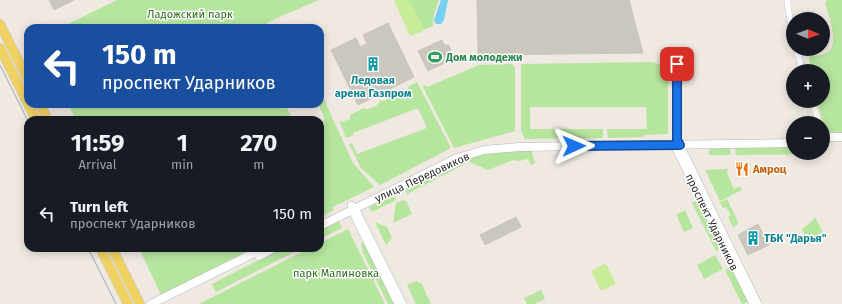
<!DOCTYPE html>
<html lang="en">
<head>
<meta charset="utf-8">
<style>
  :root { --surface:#171b24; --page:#242831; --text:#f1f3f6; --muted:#9ea1a6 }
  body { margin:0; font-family:"Fira Sans",sans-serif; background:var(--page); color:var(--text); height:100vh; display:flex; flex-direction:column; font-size:15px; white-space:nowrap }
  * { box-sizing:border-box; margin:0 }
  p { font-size:13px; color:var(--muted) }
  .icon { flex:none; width:22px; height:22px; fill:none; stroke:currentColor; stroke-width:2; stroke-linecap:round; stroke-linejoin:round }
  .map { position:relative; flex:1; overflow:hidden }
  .sheet { position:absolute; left:24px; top:116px; width:300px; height:136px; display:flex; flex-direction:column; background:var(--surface); border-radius:12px; box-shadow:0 2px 10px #0003 }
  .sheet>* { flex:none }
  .hud { position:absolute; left:24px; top:24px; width:300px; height:84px; border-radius:12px; box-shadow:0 2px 10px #0003; background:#1a4fa0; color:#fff; overflow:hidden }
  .needle { width:26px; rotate:91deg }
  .tools { position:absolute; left:786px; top:12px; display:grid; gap:8px }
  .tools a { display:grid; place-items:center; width:44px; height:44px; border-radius:50%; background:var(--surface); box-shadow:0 2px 10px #0003; font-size:20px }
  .pin { position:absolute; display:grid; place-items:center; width:34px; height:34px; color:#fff; margin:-17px; border-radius:8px; box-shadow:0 2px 6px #0006 }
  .me { position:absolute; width:44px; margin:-22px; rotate:89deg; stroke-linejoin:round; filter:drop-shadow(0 0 3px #0008) }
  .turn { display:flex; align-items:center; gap:14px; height:84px; padding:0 12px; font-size:18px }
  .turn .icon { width:52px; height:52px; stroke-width:2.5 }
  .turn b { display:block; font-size:28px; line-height:34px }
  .eta { display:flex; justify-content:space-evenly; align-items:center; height:68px; text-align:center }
  .eta b { font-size:24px; font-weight:700; line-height:28px }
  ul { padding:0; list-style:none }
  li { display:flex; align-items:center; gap:12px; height:60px; padding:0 12px }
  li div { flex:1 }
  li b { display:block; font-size:15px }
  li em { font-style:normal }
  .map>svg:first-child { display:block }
</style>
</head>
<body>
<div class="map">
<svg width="842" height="304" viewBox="0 0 842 304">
  <rect width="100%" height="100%" fill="#efe9e1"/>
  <g fill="#b6e59e">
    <polygon points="117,0 319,0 268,22 265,28 60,28"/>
    <polygon points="394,0 439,0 434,14 433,26 411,36"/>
    <path d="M827,0H842V133L827,132L825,128L817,101H823V71H808L807,66L811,65L809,60V56C814,55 821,56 825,54C842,47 828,15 825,3Z"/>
    <polygon points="651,62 664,65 668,69 668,134 644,135 643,137 608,138 607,129 647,129 646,107 530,107 530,129 603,129 603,138 525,139 521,131 521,64"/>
    <polygon points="512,64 515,67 515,131 454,148 423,87 425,85 427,87 479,65"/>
    <path d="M417,82L451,148L380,185L361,168L349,144L352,143L357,154L427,128L418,108L353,133L354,135L346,138L339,120L342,122L350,119V115L364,108L365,109C371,109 376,107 380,102L379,100L384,101L390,98L392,94L399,95L407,90L409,86Z"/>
    <polygon points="321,93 353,163 374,187 333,207 334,210 320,217 320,122 325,119 318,104 320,104"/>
    <polygon points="68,104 285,104 293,120 76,120"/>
    <polygon points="793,145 793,153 809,154 736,155 735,148"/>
    <polygon points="730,148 731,155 709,155 709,149"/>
    <polygon points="531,149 535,163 531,165 528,159 519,161 513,160 488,170 469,162 468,158 485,152"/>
    <polygon points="463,158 465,164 407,194 405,189 407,188 406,185"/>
    <polygon points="728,169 727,173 734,189 740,186 742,190 720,201 705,170"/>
    <polygon points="393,195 396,200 372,212 369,207"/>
    <polygon points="727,199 738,222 737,225 733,227 728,217 731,215 726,207 723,208 720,202"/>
    <polygon points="403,200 406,201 412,214 393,223 396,203"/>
    <polygon points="697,200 721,248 716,251 692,203"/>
    <polygon points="685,210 693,228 684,232 676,215"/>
    <polygon points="815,217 823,233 807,240 802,229 810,223"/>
    <polygon points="338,220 342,228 320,239 320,229"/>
    <polygon points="375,222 387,227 392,238 386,245"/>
    <polygon points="348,229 385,304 199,304 310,248 320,248 320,243"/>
    <polygon points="364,242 395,304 388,304 363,253 361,243"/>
    <polygon points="139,248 259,248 162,297"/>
    <polygon points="282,248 302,248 216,292 212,284"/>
    <polygon points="715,255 723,269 704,279 697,265"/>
    <polygon points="731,267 748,302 742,304 725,270"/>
    <polygon points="416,281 422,284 431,304 416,304 407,285"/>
    <polygon points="541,290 545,299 534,304 527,304 524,298"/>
  </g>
  <g fill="#c9ec9a">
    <polygon points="394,0 408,0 415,10 424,30 410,36"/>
    <polygon points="606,263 616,284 601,291 591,271"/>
  </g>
  <polygon fill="#75cff0" points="441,0 448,0 444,20 441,24 436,24 434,20"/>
  <g fill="#cbc7bf" stroke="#cbc5ba">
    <polygon points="49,0 74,0 54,10"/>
    <polygon points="477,0 629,0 643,53 478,55"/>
    <polygon points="388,23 414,77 358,105 331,50 356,38 360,47 367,44 363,35"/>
    <polygon points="442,40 444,45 449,45 451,51 448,54 451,60 428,71 418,51"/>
    <polygon points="516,217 521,227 485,245 480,235"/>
    <polygon points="758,224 769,245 748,255 738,235"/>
  </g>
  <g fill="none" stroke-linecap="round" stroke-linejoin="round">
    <defs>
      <g id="minor">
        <polyline points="787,0 793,38"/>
        <polyline points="796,49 803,71"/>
        <polyline points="677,64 677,140"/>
        <polyline points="812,101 819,123"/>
      </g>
      <g id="tertiary">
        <polyline points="677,140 674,145 753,304"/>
        <polyline points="678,141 758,304"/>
        <polyline points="351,205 355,208 403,304"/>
        <polyline points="351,209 398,304"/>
      </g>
      <g id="secondary">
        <polyline points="823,137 842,137"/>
        <polyline points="320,226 457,158 484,150 519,147 793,143"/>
        <polyline points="259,256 274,248"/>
        <polyline points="151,304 264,248"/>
      </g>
      <g id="primary">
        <polyline points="0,24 28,80"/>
        <polyline points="0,48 28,104"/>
        <polyline points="28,104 36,120"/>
        <polyline points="40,104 48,120"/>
        <polyline points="100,248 128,304"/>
        <polyline points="112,248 140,304"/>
      </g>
    </defs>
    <use href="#minor" stroke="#b4b7c1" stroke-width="6"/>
    <use href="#tertiary" stroke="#b4b7c1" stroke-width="8"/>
    <use href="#secondary" stroke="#b4b7c1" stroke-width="9"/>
    <use href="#primary" stroke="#c9c9c9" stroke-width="10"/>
    <use href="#minor" stroke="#fff" stroke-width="5.5"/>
    <use href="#tertiary" stroke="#fff" stroke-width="7"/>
    <use href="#secondary" stroke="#fff" stroke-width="8"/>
    <use href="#primary" stroke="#f2d163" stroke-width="9"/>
    <g stroke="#a3a6b8" stroke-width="1">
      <polyline points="0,65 28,121"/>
      <polyline points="88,248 116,304"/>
    </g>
  </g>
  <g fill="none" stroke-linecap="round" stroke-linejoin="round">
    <defs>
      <polyline id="route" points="574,146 680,145 677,140 677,64"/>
    </defs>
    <use href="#route" stroke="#114b97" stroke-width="10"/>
    <use href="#route" stroke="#1a73e8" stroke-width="7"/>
  </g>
  <defs>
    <symbol id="stadium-bare" viewBox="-9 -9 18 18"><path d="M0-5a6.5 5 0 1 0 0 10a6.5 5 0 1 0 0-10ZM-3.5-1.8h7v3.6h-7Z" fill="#2e9e5b" stroke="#fff" stroke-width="2.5" paint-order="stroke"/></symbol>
    <symbol id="building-bare" viewBox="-9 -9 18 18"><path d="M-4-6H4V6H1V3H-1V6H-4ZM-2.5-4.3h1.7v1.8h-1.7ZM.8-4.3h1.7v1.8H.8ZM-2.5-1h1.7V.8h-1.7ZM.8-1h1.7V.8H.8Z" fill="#0f9aa8" stroke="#fff" stroke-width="2.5" paint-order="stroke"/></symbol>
    <symbol id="restaurant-bare" viewBox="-9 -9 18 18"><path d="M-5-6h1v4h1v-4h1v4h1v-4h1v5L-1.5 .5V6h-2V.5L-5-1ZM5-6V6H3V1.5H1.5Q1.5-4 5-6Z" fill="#e8710a" stroke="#fff" stroke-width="2.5" paint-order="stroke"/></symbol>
  </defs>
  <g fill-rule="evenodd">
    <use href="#stadium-bare" x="425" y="47" width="20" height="20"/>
    <use href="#building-bare" x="363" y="54" width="20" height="20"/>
    <use href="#restaurant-bare" x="732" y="159" width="20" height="20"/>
    <use href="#building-bare" x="743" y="228" width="20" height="20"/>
  </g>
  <g text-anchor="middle" stroke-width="3" stroke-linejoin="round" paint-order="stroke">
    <g font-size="11" fill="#2c6e1b" stroke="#fff">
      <text x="190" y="18">Ладожский парк</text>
      <text x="336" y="277">парк Малиновка</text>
    </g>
    <g font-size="11" font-weight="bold" fill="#27864d" stroke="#fff" text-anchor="start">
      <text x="446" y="61">Дом молодежи</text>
    </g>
    <g font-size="11" font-weight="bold" fill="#0d838f" stroke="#fff">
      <text x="373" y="84">Ледовая<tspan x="373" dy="13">арена Газпром</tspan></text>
      <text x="764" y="242" text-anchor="start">ТБК "Дарья"</text>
    </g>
    <g font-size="11" font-weight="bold" fill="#c56008" stroke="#fff" text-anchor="start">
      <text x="753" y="173">Амроц</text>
    </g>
    <g font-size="11" fill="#2e2e2e" stroke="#fff">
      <text transform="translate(422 177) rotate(-25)" y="4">улица Передовиков</text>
      <text transform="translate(712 222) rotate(64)" y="4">проспект Ударников</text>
    </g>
  </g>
</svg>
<div class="tools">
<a><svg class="needle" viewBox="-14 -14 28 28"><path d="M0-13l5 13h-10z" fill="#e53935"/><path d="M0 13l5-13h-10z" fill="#9ea1a6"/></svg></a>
<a>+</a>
<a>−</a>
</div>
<div class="pin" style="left:677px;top:64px;background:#d93025"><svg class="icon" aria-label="arrive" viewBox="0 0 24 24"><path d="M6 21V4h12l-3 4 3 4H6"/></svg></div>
<svg class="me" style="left:574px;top:146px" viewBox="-20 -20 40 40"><path d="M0-17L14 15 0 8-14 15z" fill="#1a73e8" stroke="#fff" stroke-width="4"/></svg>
<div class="hud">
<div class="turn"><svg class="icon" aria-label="left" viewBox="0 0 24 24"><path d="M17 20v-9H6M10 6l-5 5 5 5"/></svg><div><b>150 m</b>проспект Ударников</div></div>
</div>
<section class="sheet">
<div class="eta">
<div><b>11:59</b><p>Arrival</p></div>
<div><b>1</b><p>min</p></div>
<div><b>270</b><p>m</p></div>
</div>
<ul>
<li><svg class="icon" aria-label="left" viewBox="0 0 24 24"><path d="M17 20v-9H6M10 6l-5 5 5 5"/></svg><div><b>Turn left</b><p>проспект Ударников</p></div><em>150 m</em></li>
</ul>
</section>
</div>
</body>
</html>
